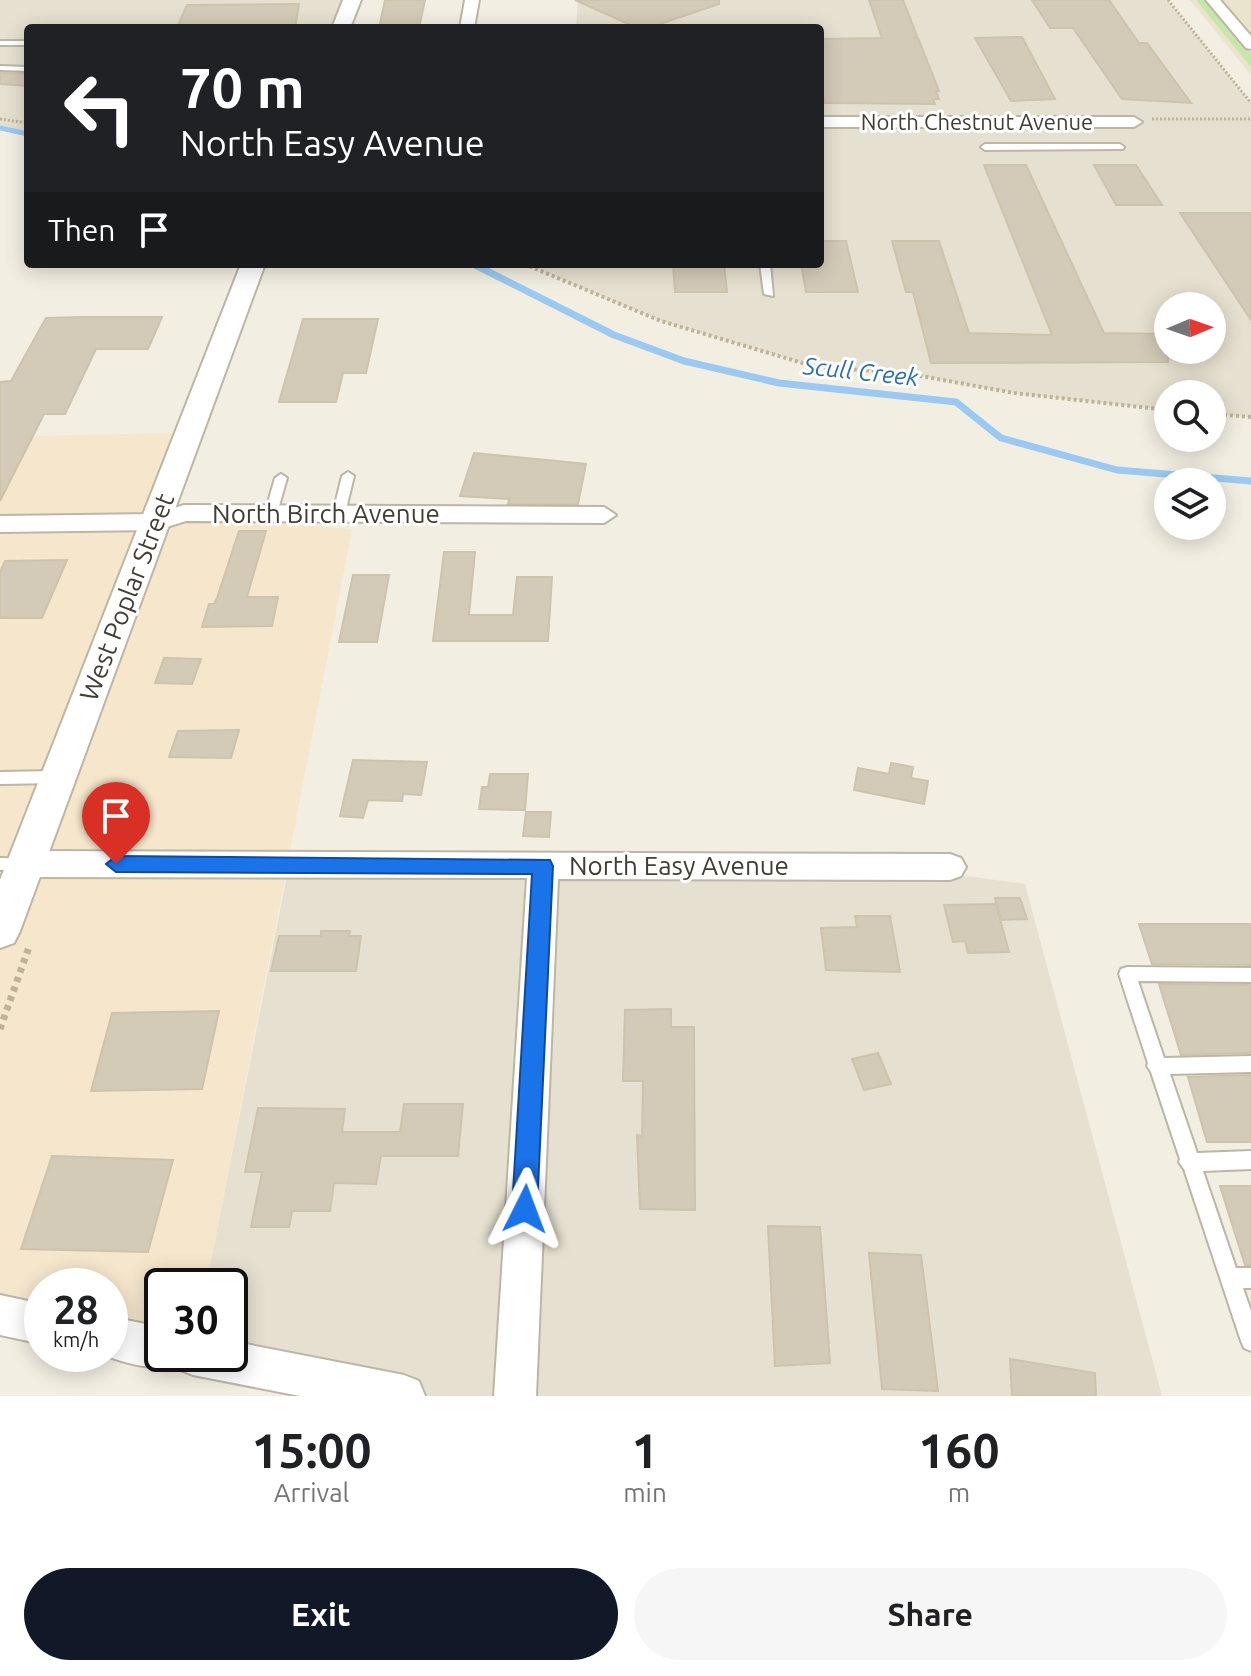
<!DOCTYPE html>
<html lang="en">
<head>
<meta charset="utf-8">
<style>
  :root { --surface:#fff; --page:#f6f6f6; --text:#202124; --muted:#757577; --accent:#111827 }
  body { margin:0; font-family:Ubuntu,sans-serif; background:var(--page); color:var(--text); height:100vh; display:flex; flex-direction:column; font-size:30px; white-space:nowrap }
  * { box-sizing:border-box; margin:0 }
  p { font-size:26px; color:var(--muted) }
  .icon { flex:none; width:44px; height:44px; fill:none; stroke:currentColor; stroke-width:2; stroke-linecap:round; stroke-linejoin:round }
  .map { position:relative; height:1396px; overflow:hidden }
  .side { display:flex; flex-direction:column; background:var(--surface); flex:1 }
  .side>* { flex:none }
  .hud { position:absolute; left:24px; top:24px; width:800px; height:244px; border-radius:8px; box-shadow:0 4px 20px #0003; background:#202124; color:#fff; overflow:hidden }
  .needle { width:52px; rotate:88deg }
  .controls { position:absolute; left:1154px; top:292px; display:grid; gap:16px }
  .controls a { display:grid; place-items:center; width:72px; height:72px; border-radius:50%; background:var(--surface); box-shadow:0 4px 20px #0003; font-size:40px }
  .speed { position:absolute; left:24px; top:1268px; display:flex; gap:16px; font-size:40px; font-weight:700; text-align:center }
  .speed>* { display:grid; place-content:center; width:104px; height:104px; border-radius:50%; background:var(--surface); box-shadow:0 4px 20px #0003; line-height:1 }
  .speed small { font-size:20px; font-weight:400 }
  .speed .limit { border:4px solid #111; border-radius:12px; background:#fff; color:#111 }
  .pin { position:absolute; display:grid; place-items:center; width:68px; height:68px; color:#fff; margin:-82px -34px; border-radius:50% 50% 50% 0; rotate:-45deg; box-shadow:0 0 8px #0007 }
  .pin .icon { rotate:45deg }
  .me { position:absolute; width:88px; margin:-44px; rotate:3deg; stroke-linejoin:round; filter:drop-shadow(0 0 6px #0008) }
  .turn { display:flex; align-items:center; gap:28px; height:168px; padding:0 24px; font-size:36px }
  .turn .icon { width:104px; height:104px; stroke-width:2.5 }
  .turn b { display:block; font-size:56px; line-height:68px }
  .then { display:flex; align-items:center; height:76px; padding:0 24px; background:#0003; gap:16px; font-size:30px }
  .eta { display:flex; justify-content:space-evenly; align-items:center; height:136px; text-align:center }
  .eta b { font-size:48px; font-weight:700; line-height:56px }
  .primary-button { display:flex; gap:16px; margin-top:auto; padding:16px 24px }
  .primary-button a { flex:1; height:92px; border-radius:48px; background:var(--accent); color:#fff; font-size:32px; font-weight:700; line-height:92px; text-align:center }
  .primary-button a+a { background:var(--page); color:var(--text) }
  .map>svg:first-child { display:block }
</style>
</head>
<body>
<div class="map">
<svg width="1251" height="1396" viewBox="0 0 1251 1396">
  <rect width="100%" height="100%" fill="#f2eee2"/>
  <g fill="#e6e0d0" fill-rule="evenodd">
    <polygon points="0,0 352,0 341,28 28,28 28,134 0,128"/>
    <path d="M578,0H1168L1251,103V417L1212,414V394H1168V410L1014,393L905,373L816,367L661,321L524,264H820V28H576ZM1168,306H1212V350H1168Z"/>
    <polygon points="289,865 899,867 1025,884 1162,1396 404,1396 230,1354 230,1286 206,1286"/>
  </g>
  <polygon fill="#f5e6cc" points="174,433 145,513 352,529 206,1286 162,1286 162,1348 110,1337 110,1286 42,1286 42,1324 0,1315 0,437"/>
  <polygon fill="#ebe4cc" points="1190,0 1251,0 1251,75"/>
  <polygon fill="#c7e7aa" points="1196,0 1206,0 1251,54 1251,67"/>
  <g fill="none" stroke-linecap="round" stroke-linejoin="round">
    <polyline stroke="#9cc9f1" stroke-width="5" points="0,128 28,134"/>
    <polyline stroke="#9cc9f1" stroke-width="7" points="473,264 614,335 684,361 779,383 956,402 1001,438 1117,470 1251,481"/>
  </g>
  <g fill="#d3cab8" stroke="#cec3ab" stroke-width="2">
    <polygon points="385,0 425,0 419,28 379,28"/>
    <polygon points="575,0 719,0 719,4 654,26 635,27"/>
    <polygon points="869,0 903,0 917,36 913,38 918,38 939,91 936,91 939,99 933,99 935,104 825,103 820,85 820,39 882,38"/>
    <polygon points="1032,0 1109,0 1139,43 1147,43 1191,103 1122,99 1073,28 1050,28"/>
    <polygon points="299,4 295,28 177,28 187,5"/>
    <polygon points="1022,37 1055,99 1011,101 975,38"/>
    <polygon points="0,73 28,74 28,86 0,84"/>
    <polygon points="984,165 1026,165 1104,333 1168,334 1168,362 931,363 913,292 906,292 892,241 939,241 969,333 1052,335"/>
    <polygon points="1094,165 1136,165 1162,205 1116,205"/>
    <polygon points="1180,213 1251,213 1251,320"/>
    <polygon points="820,241 846,241 858,292 806,292 801,264 820,264"/>
    <polygon points="673,264 724,264 727,292 675,292"/>
    <polygon points="83,317 162,317 148,349 96,349 65,414 44,414 0,501 0,382 11,381 46,318"/>
    <polygon points="303,319 378,319 366,373 343,373 336,402 279,402"/>
    <polygon points="474,453 586,464 578,504 508,504 509,499 460,496"/>
    <polygon points="239,531 266,531 247,597 278,597 272,626 202,627 209,604 214,604 217,598"/>
    <polygon points="444,552 475,552 469,615 513,615 517,577 552,577 548,641 433,641"/>
    <polygon points="67,560 42,618 0,618 0,572 5,561"/>
    <polygon points="353,575 389,575 377,642 339,642"/>
    <polygon points="164,658 201,659 192,684 155,683"/>
    <polygon points="239,730 231,758 169,757 178,731"/>
    <polygon points="353,760 427,762 421,795 403,794 402,801 368,800 363,818 340,816"/>
    <polygon points="891,763 913,767 911,778 928,781 924,804 854,790 858,768 889,774"/>
    <polygon points="490,774 528,774 525,810 479,809 482,787 488,787"/>
    <polygon points="526,812 551,812 549,837 523,836"/>
    <polygon points="995,898 1020,898 1027,919 1001,920"/>
    <polygon points="996,904 1009,952 968,953 965,941 953,942 944,905"/>
    <polygon points="855,916 890,916 900,972 826,970 821,928 857,927"/>
    <polygon points="1139,924 1251,924 1251,965 1152,964"/>
    <polygon points="321,931 350,931 349,936 361,936 356,971 271,971 279,936 321,936"/>
    <polygon points="1159,984 1251,985 1251,1053 1181,1055"/>
    <polygon points="671,1009 671,1027 694,1027 695,1210 640,1209 637,1135 642,1136 643,1081 623,1081 625,1010"/>
    <polygon points="219,1011 202,1089 91,1091 112,1013"/>
    <polygon points="878,1053 891,1084 864,1090 852,1059"/>
    <polygon points="1251,1075 1251,1142 1207,1142 1188,1077"/>
    <polygon points="404,1104 463,1104 458,1156 381,1156 376,1184 334,1183 330,1211 292,1211 289,1227 251,1227 262,1172 245,1172 258,1108 345,1109 342,1132 400,1132"/>
    <polygon points="52,1156 173,1160 148,1252 21,1249"/>
    <polygon points="1220,1186 1251,1186 1251,1265 1245,1265"/>
    <polygon points="768,1226 820,1227 830,1363 775,1366"/>
    <polygon points="869,1253 921,1255 938,1391 882,1389"/>
    <polygon points="1010,1359 1095,1373 1096,1396 1012,1396"/>
  </g>
  <g fill="none" stroke-linecap="round" stroke-linejoin="round">
    <defs>
      <g id="service">
        <rect x="0" y="41" width="28" height="4"/>
        <polygon points="0,66 28,67 28,71 0,70"/>
        <polygon points="1120,144 1124,147 1123,149 985,150 981,147 985,144"/>
        <polygon points="760,264 770,264 773,296 764,294"/>
        <polygon points="348,472 354,476 345,513 339,517 333,513 342,476"/>
        <polygon points="281,474 287,478 277,513 271,517 267,516 265,513 275,478"/>
        <polygon points="57,771 62,773 64,777 62,781 57,783 0,784 0,772"/>
        <polygon points="0,858 31,859 33,864 31,869 0,870"/>
        <polygon points="1127,967 1251,968 1251,982 1138,981 1164,1058 1251,1056 1251,1072 1170,1074 1197,1153 1251,1151 1251,1169 1203,1171 1236,1268 1251,1268 1251,1288 1243,1288 1251,1311 1251,1351 1244,1348 1241,1341 1184,1169 1179,1162 1180,1159 1151,1072 1147,1066 1148,1063 1119,974 1121,969"/>
      </g>
      <g id="minor">
        <polygon points="465,0 479,0 474,28 460,28"/>
        <polygon points="1206,0 1220,0 1251,36 1251,49 1246,48"/>
        <polygon points="820,117 1134,117 1142,122 1134,127 820,127"/>
        <polygon points="184,505 604,507 616,515 604,523 186,521 157,530 0,532 0,516 155,514"/>
        <polygon points="25,851 950,854 961,858 966,867 961,876 950,880 558,879 536,1396 494,1396 527,878 25,877 14,873 9,864 14,855"/>
        <polygon points="0,1295 42,1304 42,1344 0,1335"/>
        <path d="M110,1317L162,1327V1354H230V1341L404,1375L419,1381L425,1396H300L193,1375L178,1369L176,1363C155,1372 123,1363 102,1354H110Z"/>
      </g>
      <g id="tertiary">
        <polygon points="343,0 361,0 350,28 332,28"/>
        <polygon points="241,264 265,264 20,931 14,943 0,948 0,880"/>
      </g>
    </defs>
    <use href="#service" stroke="#bdb6a5" stroke-width="4"/>
    <use href="#minor" stroke="#bdb6a5" stroke-width="4"/>
    <use href="#tertiary" stroke="#bdb6a5" stroke-width="4"/>
    <g stroke="#bfb396" stroke-width="3" stroke-dasharray="2 2" stroke-linecap="butt">
      <polyline points="1168,0 1251,103"/>
      <polyline points="0,119 28,123"/>
      <polyline points="1152,119 1251,119"/>
    </g>
    <g stroke="#bfb396" stroke-width="4" stroke-dasharray="3 3" stroke-linecap="butt">
      <polyline points="524,264 661,321 816,367 905,373 1014,393 1168,410"/>
      <polyline points="1212,414 1251,417"/>
    </g>
    <polyline stroke="#bfb396" stroke-width="7" stroke-dasharray="5 5" stroke-linecap="butt" points="0,1029 29,947"/>
    <use href="#service" fill="#fff" fill-rule="evenodd"/>
    <use href="#minor" fill="#fff" fill-rule="evenodd"/>
    <use href="#tertiary" fill="#fff" fill-rule="evenodd"/>
  </g>
  <polygon fill="#1a73e8" stroke="#114b97" stroke-width="2" points="116,856 550,860 553,866 537,1209 533,1218 525,1221 516,1218 512,1209 532,874 116,872 106,864"/>
  <g text-anchor="middle" stroke-width="6" stroke-linejoin="round" paint-order="stroke">
    <g font-size="22" fill="#433e33" stroke="#fff">
      <text x="977" y="130">North Chestnut Avenue</text>
    </g>
    <g font-size="24" font-style="italic" fill="#2b6fb0" stroke="#fff">
      <text transform="translate(861 372) rotate(6)" y="8">Scull Creek</text>
    </g>
    <g font-size="26" fill="#433e33" stroke="#fff">
      <text x="326" y="523">North Birch Avenue</text>
      <text transform="translate(127 597) rotate(-69)" y="9">West Poplar Street</text>
      <text x="679" y="875">North Easy Avenue</text>
    </g>
  </g>
</svg>
<div class="controls">
<a><svg class="needle" viewBox="-14 -14 28 28"><path d="M0-13l5 13h-10z" fill="#e53935"/><path d="M0 13l5-13h-10z" fill="#757577"/></svg></a>
<a><svg class="icon" aria-label="search" viewBox="0 0 24 24"><circle cx="10" cy="10" r="6"/><path d="M15 15l6 6"/></svg></a>
<a><svg class="icon" aria-label="layers" viewBox="0 0 24 24"><path d="M12 4l9 5-9 5-9-5zM3 14l9 5 9-5"/></svg></a>
</div>
<div class="speed"><div>28<small>km/h</small></div><div class="limit">30</div></div>
<div class="pin" style="left:116px;top:864px;background:#d93025"><svg class="icon" aria-label="arrive" viewBox="0 0 24 24"><path d="M6 21V4h12l-3 4 3 4H6"/></svg></div>
<svg class="me" style="left:525px;top:1209px" viewBox="-20 -20 40 40"><path d="M0-17L14 15 0 8-14 15z" fill="#1a73e8" stroke="#fff" stroke-width="4"/></svg>
<div class="hud">
<div class="turn"><svg class="icon" aria-label="left" viewBox="0 0 24 24"><path d="M17 20v-9H6M10 6l-5 5 5 5"/></svg><div><b>70 m</b>North Easy Avenue</div></div>
<div class="then">Then<svg class="icon" aria-label="arrive" viewBox="0 0 24 24"><path d="M6 21V4h12l-3 4 3 4H6"/></svg></div>
</div>
</div>
<section class="side">
<div class="eta">
<div><b>15:00</b><p>Arrival</p></div>
<div><b>1</b><p>min</p></div>
<div><b>160</b><p>m</p></div>
</div>
<div class="primary-button"><a>Exit</a><a>Share</a></div>
</section>
</body>
</html>
